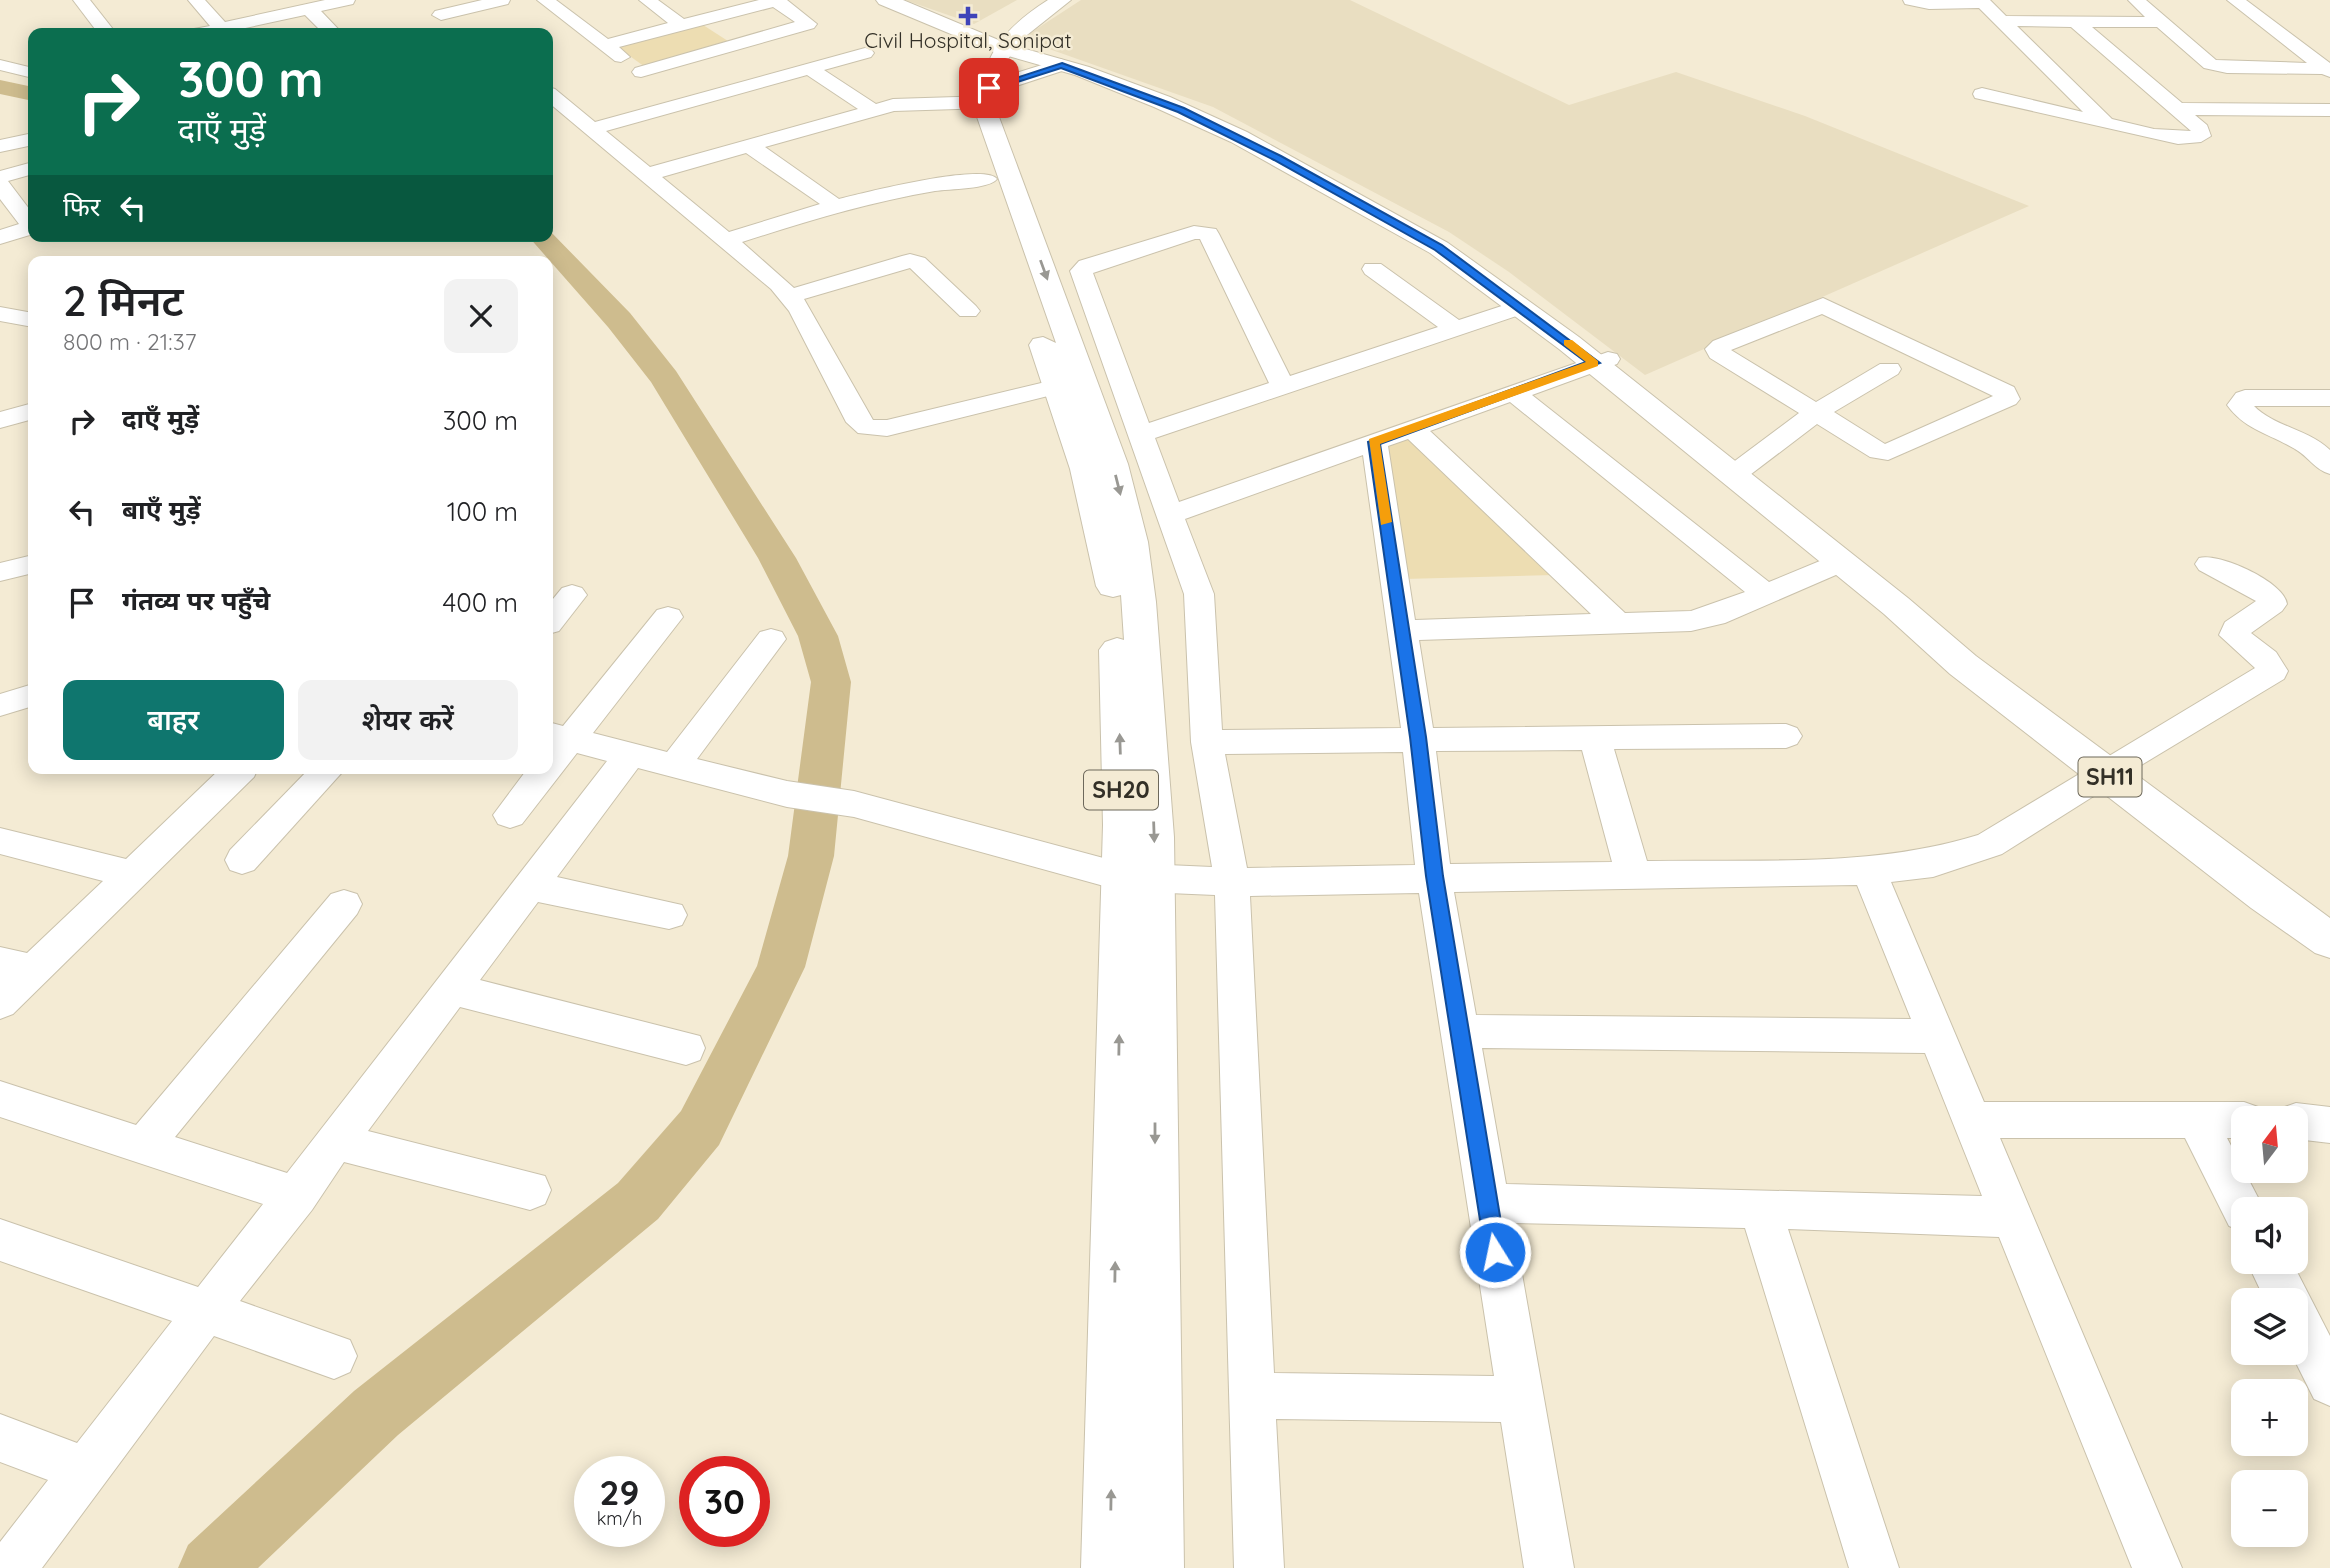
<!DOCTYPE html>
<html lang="hi">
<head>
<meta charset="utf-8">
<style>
  :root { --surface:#fff; --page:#f2f2f2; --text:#202124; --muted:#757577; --accent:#0f766e }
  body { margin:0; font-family:Quicksand,"Noto Sans Devanagari",sans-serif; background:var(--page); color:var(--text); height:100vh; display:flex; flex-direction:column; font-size:26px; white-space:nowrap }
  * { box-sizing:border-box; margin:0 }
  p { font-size:23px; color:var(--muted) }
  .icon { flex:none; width:38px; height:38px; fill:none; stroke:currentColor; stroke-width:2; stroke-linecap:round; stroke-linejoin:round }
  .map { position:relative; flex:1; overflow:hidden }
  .panel { position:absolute; left:28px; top:256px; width:525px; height:518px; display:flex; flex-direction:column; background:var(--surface); border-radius:14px; box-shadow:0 4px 18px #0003 }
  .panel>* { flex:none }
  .banner { position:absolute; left:28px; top:28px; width:525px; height:214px; border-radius:14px; box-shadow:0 4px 18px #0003; background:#0b6e4f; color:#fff; overflow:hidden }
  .needle { width:46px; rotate:16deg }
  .buttons { position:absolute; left:2231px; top:1106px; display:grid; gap:14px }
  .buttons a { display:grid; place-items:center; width:77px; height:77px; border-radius:14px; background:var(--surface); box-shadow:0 4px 18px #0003; font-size:35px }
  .speed { position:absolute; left:574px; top:1456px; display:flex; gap:14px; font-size:35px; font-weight:700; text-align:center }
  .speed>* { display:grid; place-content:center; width:91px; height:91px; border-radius:50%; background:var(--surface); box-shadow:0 4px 18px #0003; line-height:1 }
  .speed small { font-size:18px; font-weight:400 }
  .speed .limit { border:10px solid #d22; background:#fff; color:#111 }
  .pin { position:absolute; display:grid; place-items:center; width:60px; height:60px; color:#fff; margin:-30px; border-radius:14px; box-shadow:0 4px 10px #0006 }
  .me { position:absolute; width:77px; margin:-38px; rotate:350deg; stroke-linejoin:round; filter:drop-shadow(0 0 5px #0008) }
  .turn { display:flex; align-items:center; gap:24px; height:147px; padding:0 35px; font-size:32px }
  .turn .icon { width:91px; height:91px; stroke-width:2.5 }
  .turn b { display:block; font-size:49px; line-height:60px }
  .then { display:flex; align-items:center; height:66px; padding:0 35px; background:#0003; gap:14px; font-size:26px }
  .round { display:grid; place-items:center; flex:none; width:74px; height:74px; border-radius:14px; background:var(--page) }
  .headline { display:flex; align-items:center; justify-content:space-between; height:119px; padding:0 35px }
  h1 { font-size:42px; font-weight:600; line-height:52px }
  .action { display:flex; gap:14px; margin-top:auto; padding:14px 35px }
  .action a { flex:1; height:80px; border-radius:14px; background:var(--accent); color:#fff; font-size:28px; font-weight:600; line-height:80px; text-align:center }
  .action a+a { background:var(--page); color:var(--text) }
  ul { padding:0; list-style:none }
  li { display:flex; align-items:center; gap:21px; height:91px; padding:0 35px }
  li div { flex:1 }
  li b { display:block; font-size:26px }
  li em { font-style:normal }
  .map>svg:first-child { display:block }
</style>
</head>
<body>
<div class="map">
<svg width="2330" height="1568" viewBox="0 0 2330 1568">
  <rect width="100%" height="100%" fill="#f4ebd4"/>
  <g fill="#e9dec1">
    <polygon points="905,0 1017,0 974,24"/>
    <polygon points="1081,0 1350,0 1569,105 1676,72 1805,116 2029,206 1645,375 1509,272 1449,232 1213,107 1021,39"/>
  </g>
  <g fill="#edddb2">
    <polygon points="700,23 731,43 645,67 616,46"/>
    <polygon points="1413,438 1555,575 1404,579 1383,445"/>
  </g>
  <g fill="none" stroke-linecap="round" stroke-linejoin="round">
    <g fill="#cebc8e" fill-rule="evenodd">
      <polygon points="0,80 33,87 33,101 0,94"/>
      <polygon points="548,229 630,313 676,371 796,558 838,636 851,682 834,856 805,967 719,1145 658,1219 398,1435 258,1568 178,1568 188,1545 354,1391 618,1183 681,1111 757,966 788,856 811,682 798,636 758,558 651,382 608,327 528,236 548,236"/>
    </g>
    <defs>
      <g id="minor">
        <polygon points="73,0 90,0 116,33 98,33"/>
        <polygon points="188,0 205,0 225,22 325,0 355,0 353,4 321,11 342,33 323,33 305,15 222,33 191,33 194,29 210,26"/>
        <polygon points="482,0 510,0 508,4 441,20 432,15 435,11"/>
        <polygon points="537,0 556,0 608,39 668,23 639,0 658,0 684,19 759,0 787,0 817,24 814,28 641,77 635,76 632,72 635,68 795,22 773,7 619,47 630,57 621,62 615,61"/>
        <path d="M1903,0H1990L2006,16L2145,17L2128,0H2146L2216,60L2307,63L2227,0H2246L2330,63V77L2322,74L2227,73L2204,68L2157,27H2092L2182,103L2330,104V116L2195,115L2207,125L2211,136L2201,142L2178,144L1975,98L1973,94L1975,90L1982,88L2083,112L1979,8L1929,9L1905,4ZM2017,26L2071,27L2191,131L2154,129L2112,119Z"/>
        <path d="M865,48L871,49L874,53L871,57L824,70L876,104L893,99L989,96L998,102L989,108L894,111L765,147L839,199C862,193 985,162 997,179C990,189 949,189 935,191C869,202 805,222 742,242L794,288L902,256L910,254L925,258L976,306L980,311L976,316H960L910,268L804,299L873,420H887L1083,373L1092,375L1095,380L1092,385L887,436L858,433L846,422L789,311L771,289L548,102V87L555,89L595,122ZM807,75L858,109L650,167L606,131ZM746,153L820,204L729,232L662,177Z"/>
        <polygon points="0,60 33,68 33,78 0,70"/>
        <polygon points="33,133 33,145 0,152 0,140"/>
        <polygon points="33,162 33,174 8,181 33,214 33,234 0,244 0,230 19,224 0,199 0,171"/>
        <path d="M1194,226L1216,229L1219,234L1290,376L1438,327L1365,274L1362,269L1365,264H1381L1459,320L1520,300L1528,302L1532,307L1528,312L1155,438L1179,502L1608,352L1617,354L1620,359L1617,364L1532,395L1769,582L1832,556L1842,553L1852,556L1856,562L1852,568L1725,623L1691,631L1419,640L1433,728L1786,724L1797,728L1802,736L1797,744L1786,748L1614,749L1647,861C1757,859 1872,868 1978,835L2255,668L2219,635L2225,622L2256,601L2199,570L2195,564L2199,558C2218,552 2285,582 2287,604L2282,611L2251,633L2276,652L2288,671L2284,679L2133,770L2120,774L2116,782L2002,854L1933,877L1891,882L1984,1102H2244L2258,1107L2263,1118H2244V1138H2227L2264,1209H2244V1232L2229,1226L2185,1138H2000L2182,1568H2132L1999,1237L1788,1229L1899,1568H1849L1745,1228L1513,1223L1574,1568H1524L1501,1422L1276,1419L1284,1568H1234L1215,895L1122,891L854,817L787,807L638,768L557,877L682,905L687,915L682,925L669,929L538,902L480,980L700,1036L705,1048L700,1060L686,1065L460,1007L368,1131L545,1176L551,1190L545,1204L530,1210L344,1162L312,1210L240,1301L350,1340L357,1356L350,1372L334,1379L214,1336L42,1568H0V1542L48,1480L0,1462V1414L77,1443L172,1321L0,1261V1219L198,1287L263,1204L0,1117V1081L136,1125L331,894L344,890L357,894L362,904L357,914L175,1137L287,1173L607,761L577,753L522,824L510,828L498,824L493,815L528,768H548V722L563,726L657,610L668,607L679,610L683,617L593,733L667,752L760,632L771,629L782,632L786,639L697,759L787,781L854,791L1122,863L1212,867L1191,742L1184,594L1070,271L1079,261ZM1195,239H1200L1269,383L1149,423L1093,273ZM1510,402L1745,592L1691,611L1625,613L1430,431ZM1408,439L1591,614L1415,620L1388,446ZM1363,455L1401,728L1222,730L1214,594L1185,519ZM1582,750L1612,862L1450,864L1436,751ZM1403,752L1415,865L1247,868L1225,754ZM1857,885L1911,1019L1476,1015L1454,892ZM1419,893L1494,1376L1274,1373L1250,896ZM1482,1048L1925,1053L1982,1196L1506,1184Z"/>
        <path d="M1823,298L2014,387L2020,399L2016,404L1888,460L1870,457L1817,424L1742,481H1724L1720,475L1724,469L1799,413L1710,358L1705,349L1713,341ZM1822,314L1993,396L1885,444L1834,412L1898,374L1901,369L1898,364H1880L1816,402L1731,350Z"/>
        <polygon points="0,307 33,313 33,327 0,321"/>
        <path d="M2245,390H2330V406H2254C2275,427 2308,429 2330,450V474C2315,470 2308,456 2295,449C2270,434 2245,430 2227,405L2236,393Z"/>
        <polygon points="33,403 33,419 0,428 0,412"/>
        <polygon points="33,555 33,573 0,581 0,563"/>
        <polygon points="572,585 582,588 587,595 559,631 548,634 548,605 562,588"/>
        <polygon points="33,684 33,706 0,716 0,694"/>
        <polygon points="221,768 258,768 254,777 13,1014 0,1019 0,947 27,953 103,881 0,854 0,828 126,859"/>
        <polygon points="310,768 346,768 254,870 242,874 230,870 225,860 230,850"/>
        <polygon points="2296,1103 2330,1107 2330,1143 2296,1139 2296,1118 2277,1118 2282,1108"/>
        <polygon points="2247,1262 2292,1262 2330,1336 2330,1406 2314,1399 2291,1353 2296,1353 2296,1300 2265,1300"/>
      </g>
      <path id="major" d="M1048,0H1071L1022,39L1008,59L1003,77L1061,59L1071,65L1068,69L1001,91L999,117L1128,464L1148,542L1156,602L1174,837L1184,1568H1081L1103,825L1099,650L1105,642L1117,638L1124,640L1121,595L1113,597L1101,594L1096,586L1070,469L1029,345L1033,339L1043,337L1056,343L977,117C982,58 997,33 1048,0Z"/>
      <polygon id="highway" points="876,0 903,0 1008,44 1089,67 1170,97 1247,132 1448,243 1579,337 1908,598 1976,656 2330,918 2330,958 2315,953 2251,908 1950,674 1884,614 1559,349 1430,253 1231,142 1154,107 1075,75 994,52 879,4"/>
    </defs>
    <use href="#minor" stroke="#cac2ac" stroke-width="2"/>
    <use href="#major" stroke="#cac2ac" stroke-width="2"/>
    <use href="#highway" stroke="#cac2ac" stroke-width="2"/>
    <use href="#minor" fill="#fff" fill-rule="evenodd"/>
    <use href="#major" fill="#fff" fill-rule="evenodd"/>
    <use href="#highway" fill="#fff" fill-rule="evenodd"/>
  </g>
  <defs><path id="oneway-solid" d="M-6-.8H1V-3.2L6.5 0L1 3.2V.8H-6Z" transform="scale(1.75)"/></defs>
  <g fill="#999893">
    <use href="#oneway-solid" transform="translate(1044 270) rotate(70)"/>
    <use href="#oneway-solid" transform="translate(1118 485) rotate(76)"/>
    <use href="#oneway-solid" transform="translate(1120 744) rotate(-92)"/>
    <use href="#oneway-solid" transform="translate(1154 832) rotate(88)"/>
    <use href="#oneway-solid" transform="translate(1119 1045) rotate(-89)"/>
    <use href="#oneway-solid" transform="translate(1155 1133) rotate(90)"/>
    <use href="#oneway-solid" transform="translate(1115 1272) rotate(-89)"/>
    <use href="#oneway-solid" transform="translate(1111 1500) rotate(-89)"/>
  </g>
  <polygon fill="#1a73e8" stroke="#114b97" stroke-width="2" points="1062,63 1184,108 1281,156 1442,245 1600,363 1380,444 1426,737 1443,876 1506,1252 1503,1259 1495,1262 1488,1259 1485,1252 1426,876 1410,737 1368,442 1586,362 1435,250 1274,160 1178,112 1061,68 993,90 985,88"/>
  <polygon fill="#f59e0b" points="1564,340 1572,340 1598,361 1598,366 1380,444 1392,522 1381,525 1369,439 1586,362 1564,345"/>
  <path fill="#3f44b9" stroke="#f4ebd4" stroke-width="2.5" d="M964.5 5.5h7v7h7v7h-7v7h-7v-7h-7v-7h7z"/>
  <g text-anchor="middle" stroke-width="5" stroke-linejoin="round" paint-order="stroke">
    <g font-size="21" fill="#333027" stroke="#f4ebd4">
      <text x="968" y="48">Civil Hospital, Sonipat</text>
    </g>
    <g fill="#f4ebd4" stroke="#6d685b" stroke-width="2">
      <rect x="2078.5" y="757.5" width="63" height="39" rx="5"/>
      <rect x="1084" y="770.5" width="74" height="39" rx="5"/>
    </g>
    <g font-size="23" font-weight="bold" fill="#333027">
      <text x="2110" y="785">SH11</text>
      <text x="1121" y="798">SH20</text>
    </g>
  </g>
</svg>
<div class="buttons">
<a><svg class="needle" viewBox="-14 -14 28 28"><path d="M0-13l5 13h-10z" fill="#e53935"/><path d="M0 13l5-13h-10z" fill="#757577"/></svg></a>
<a><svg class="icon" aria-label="sound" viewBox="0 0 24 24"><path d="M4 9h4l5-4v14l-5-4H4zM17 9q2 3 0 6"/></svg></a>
<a><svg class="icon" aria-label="layers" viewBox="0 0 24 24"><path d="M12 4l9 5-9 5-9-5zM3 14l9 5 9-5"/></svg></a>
<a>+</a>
<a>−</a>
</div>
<div class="speed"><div>29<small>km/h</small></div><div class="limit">30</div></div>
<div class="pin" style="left:989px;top:88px;background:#d93025"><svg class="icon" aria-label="arrive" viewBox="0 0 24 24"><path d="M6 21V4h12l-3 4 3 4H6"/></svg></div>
<svg class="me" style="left:1495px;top:1252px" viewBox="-20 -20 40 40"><circle r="17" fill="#1a73e8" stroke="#fff" stroke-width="3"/><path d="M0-11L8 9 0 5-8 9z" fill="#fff"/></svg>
<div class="banner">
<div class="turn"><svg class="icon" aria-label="right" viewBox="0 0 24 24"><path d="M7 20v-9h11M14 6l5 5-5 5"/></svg><div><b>300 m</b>दाएँ मुड़ें</div></div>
<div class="then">फिर<svg class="icon" aria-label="left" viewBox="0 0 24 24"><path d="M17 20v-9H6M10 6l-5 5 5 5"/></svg></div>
</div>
<section class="panel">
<div class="headline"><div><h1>2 मिनट</h1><p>800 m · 21:37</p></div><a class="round"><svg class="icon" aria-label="close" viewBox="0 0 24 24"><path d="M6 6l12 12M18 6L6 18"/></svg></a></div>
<ul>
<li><svg class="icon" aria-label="right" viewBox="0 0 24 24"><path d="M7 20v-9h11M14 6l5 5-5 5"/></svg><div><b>दाएँ मुड़ें</b></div><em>300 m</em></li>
<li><svg class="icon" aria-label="left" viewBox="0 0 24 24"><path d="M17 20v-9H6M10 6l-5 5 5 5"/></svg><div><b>बाएँ मुड़ें</b></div><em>100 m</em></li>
<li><svg class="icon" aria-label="arrive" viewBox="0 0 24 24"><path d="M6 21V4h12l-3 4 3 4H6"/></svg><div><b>गंतव्य पर पहुँचे</b></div><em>400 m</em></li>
</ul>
<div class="action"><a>बाहर</a><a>शेयर करें</a></div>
</section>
</div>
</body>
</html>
